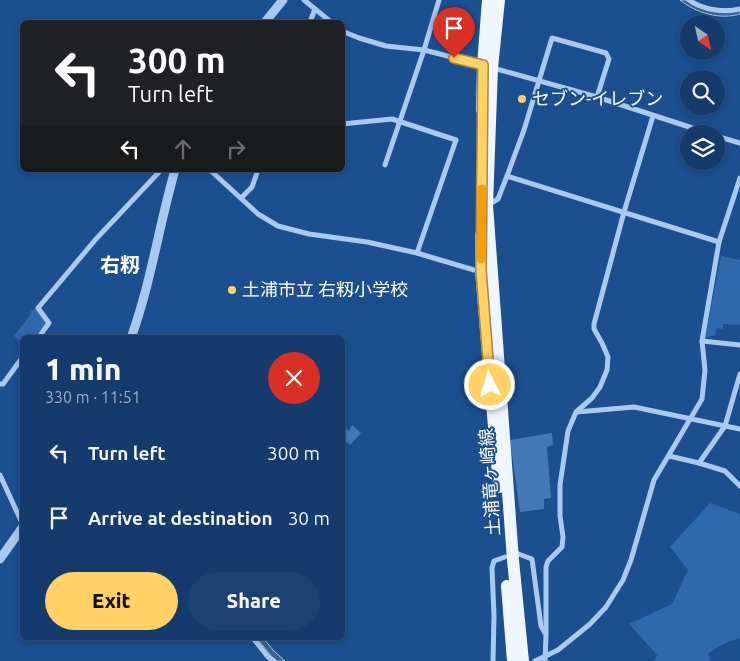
<!DOCTYPE html>
<html lang="en">
<head>
<meta charset="utf-8">
<style>
  :root { --surface:#143b6b; --page:#1d4271; --text:#f1f3f6; --muted:#9dadc1; --line:#33557e; --accent:#ffd166 }
  body { margin:0; font-family:Ubuntu,"Noto Sans JP",sans-serif; background:var(--page); color:var(--text); height:100vh; display:flex; flex-direction:column; font-size:19px; white-space:nowrap }
  * { box-sizing:border-box; margin:0 }
  p { font-size:16px; color:var(--muted) }
  .icon { flex:none; width:28px; height:28px; fill:none; stroke:currentColor; stroke-width:2; stroke-linecap:round; stroke-linejoin:round }
  .map { position:relative; flex:1; overflow:hidden }
  .sheet { position:absolute; left:20px; top:335px; width:325px; height:305px; display:flex; flex-direction:column; background:var(--surface); border-radius:8px; box-shadow:0 2px 8px #0003,0 0 0 1px var(--line) }
  .sheet>* { flex:none }
  .banner { position:absolute; left:20px; top:20px; width:325px; height:152px; border-radius:8px; box-shadow:0 2px 8px #0003,0 0 0 1px var(--line); background:#202124; color:#fff; overflow:hidden }
  .needle { width:32px; rotate:146deg }
  .fabs { position:absolute; left:680px; top:15px; display:grid; gap:10px }
  .fabs a { display:grid; place-items:center; width:45px; height:45px; border-radius:50%; background:var(--surface); box-shadow:0 2px 8px #0003,0 0 0 1px var(--line); font-size:25px }
  .pin { position:absolute; display:grid; place-items:center; width:42px; height:42px; color:#fff; margin:-51px -21px; border-radius:50% 50% 50% 0; rotate:-45deg; box-shadow:0 0 5px #0007 }
  .pin .icon { rotate:45deg }
  .me { position:absolute; width:55px; margin:-28px; rotate:355deg; stroke-linejoin:round; filter:drop-shadow(0 0 4px #0008) }
  .turn { display:flex; align-items:center; gap:18px; height:105px; padding:0 25px; font-size:22px }
  .turn .icon { width:65px; height:65px; stroke-width:2.5 }
  .turn b { display:block; font-size:35px; line-height:42px }
  .lanes { display:flex; align-items:center; height:48px; padding:0 25px; background:#0003; justify-content:center; gap:25px; direction:ltr }
  .lanes .off { opacity:.35 }
  .round { display:grid; place-items:center; flex:none; width:52px; height:52px; border-radius:26px; background:var(--page) }
  .head { display:flex; align-items:center; justify-content:space-between; height:85px; padding:0 25px }
  h1 { font-size:30px; font-weight:800; line-height:38px }
  .cta { display:flex; gap:10px; margin-top:auto; padding:10px 25px }
  .cta a { flex:1; height:58px; border-radius:30px; background:var(--accent); color:#111; font-size:20px; font-weight:800; line-height:58px; text-align:center }
  .cta a+a { background:var(--page); color:var(--text) }
  ul { padding:0; list-style:none }
  li { display:flex; align-items:center; gap:15px; height:65px; padding:0 25px }
  li div { flex:1 }
  li b { display:block; font-size:19px }
  li em { font-style:normal }
  .map>svg:first-child { display:block }
</style>
</head>
<body>
<div class="map">
<svg width="740" height="661" viewBox="0 0 740 661">
  <rect width="100%" height="100%" fill="#1b4f8f"/>
  <g fill="#2e69ad">
    <polygon points="721,256 740,260 740,325 723,324 723,329 717,328 715,335 705,338"/>
    <polygon points="36,308 47,323 33,337 22,338 22,342 14,336 30,315 31,311"/>
    <path d="M710,503L740,514V638C727,642 718,646 708,654L711,661H654L657,655L629,624L672,604L688,570L670,547Z"/>
  </g>
  <g fill="#3c6290" stroke="#9cc4f0">
    <path d="M680,0H686L698,7L740,10V14C720,20 696,13 680,0Z"/>
    <polygon points="257,638 263,638 274,651 285,661 277,661 270,655"/>
  </g>
  <g fill="#4478b7">
    <polygon points="342,425 349,431 352,425 361,433 350,445 347,442 342,448"/>
    <polygon points="552,433 553,445 547,447 551,498 544,499 544,509 520,512 510,440"/>
  </g>
  <g fill="none" stroke-linecap="round" stroke-linejoin="round">
    <g stroke="#a9c9ee" stroke-width="5">
      <polyline points="304,0 331,22"/>
      <path d="M689,0C703,10 724,13 740,9"/>
      <polyline points="310,22 315,9"/>
      <polyline points="342,31 359,38 386,46 424,50 483,65"/>
      <polyline points="493,68 597,97 711,134"/>
      <polyline points="597,97 609,59 606,53 552,38 524,130 507,176 719,242"/>
      <polyline points="342,124 392,119 456,140 417,253"/>
      <polyline points="716,136 740,143"/>
      <polyline points="385,165 424,50 439,0"/>
      <polyline points="210,170 258,214 278,226 309,234 367,242 417,253 474,270 481,270"/>
      <polyline points="241,198 252,187 258,170"/>
      <polyline points="488,205 498,199 507,176"/>
      <polyline points="38,338 49,323 38,308 96,239 161,170"/>
      <polyline points="702,341 740,345"/>
      <polyline points="0,384 3,384 22,358"/>
      <polyline points="577,412 634,407 740,429"/>
      <polyline points="669,456 699,463 725,471 740,486"/>
      <polyline points="699,463 725,426 740,374"/>
      <polyline points="0,475 22,523"/>
      <polyline points="513,552 532,559 541,626 545,633"/>
      <polyline points="253,638 268,657 274,661"/>
      <polyline points="493,661 494,616 492,568 494,561 505,557"/>
      <polyline points="535,661 558,650 590,624 606,607 623,580 631,560 654,480 702,399 705,370 702,341 719,242 740,178"/>
      <polyline points="545,661 546,635 546,567 548,561 562,547 563,537 560,516 560,485 568,431 576,412 592,398 600,387 607,370 608,357 602,343 594,329 594,324 624,212 653,116"/>
    </g>
    <g stroke="#a9c9ee" stroke-width="9">
      <polyline points="265,22 283,0"/>
      <path d="M131,338C151,283 159,225 175,170"/>
      <polyline points="0,559 22,528"/>
    </g>
    <g stroke="#f0f6ff" stroke-width="12">
      <polyline points="499,0 492,68 487,205 513,560 523,661"/>
      <polyline points="482,110 483,65 488,0"/>
      <polyline points="481,235 481,270 499,487"/>
      <polyline points="507,586 513,661"/>
    </g>
  </g>
  <g fill="none" stroke-linecap="round" stroke-linejoin="round">
    <defs>
      <polyline id="route" points="454,58 483,65 481,270 490,385"/>
    </defs>
    <use href="#route" stroke="#a68842" stroke-width="12"/>
    <use href="#route" stroke="#ffd166" stroke-width="9"/>
    <polyline stroke="#f59e0b" stroke-width="9" points="481,259 482,189"/>
  </g>
  <g fill="#ffd166" stroke="#1b4f8f" stroke-width="2">
    <circle cx="522" cy="99" r="5"/>
    <circle cx="232" cy="290" r="5"/>
  </g>
  <g text-anchor="middle" stroke-width="4" stroke-linejoin="round" paint-order="stroke">
    <g font-size="18" fill="#fff" stroke="#1b4f8f" text-anchor="start">
      <text x="532" y="105">セブン-イレブン</text>
      <text x="242" y="296">土浦市立 右籾小学校</text>
    </g>
    <g font-size="18" fill="#fff" stroke="#1b4f8f">
      <text transform="translate(490 482) rotate(-94)" y="6">土浦竜ヶ崎線</text>
    </g>
    <g font-size="20" font-weight="bold" fill="#fff" stroke="#1b4f8f">
      <text x="120" y="272">右籾</text>
    </g>
  </g>
</svg>
<div class="fabs">
<a><svg class="needle" viewBox="-14 -14 28 28"><path d="M0-13l5 13h-10z" fill="#e53935"/><path d="M0 13l5-13h-10z" fill="#9dadc1"/></svg></a>
<a><svg class="icon" aria-label="search" viewBox="0 0 24 24"><circle cx="10" cy="10" r="6"/><path d="M15 15l6 6"/></svg></a>
<a><svg class="icon" aria-label="layers" viewBox="0 0 24 24"><path d="M12 4l9 5-9 5-9-5zM3 14l9 5 9-5"/></svg></a>
</div>
<div class="pin" style="left:454px;top:58px;background:#d93025"><svg class="icon" aria-label="arrive" viewBox="0 0 24 24"><path d="M6 21V4h12l-3 4 3 4H6"/></svg></div>
<svg class="me" style="left:490px;top:385px" viewBox="-20 -20 40 40"><circle r="17" fill="#ffd166" stroke="#fff" stroke-width="3"/><path d="M0-11L8 9 0 5-8 9z" fill="#fff"/></svg>
<div class="banner">
<div class="turn"><svg class="icon" aria-label="left" viewBox="0 0 24 24"><path d="M17 20v-9H6M10 6l-5 5 5 5"/></svg><div><b>300 m</b>Turn left</div></div>
<div class="lanes"><svg class="icon" aria-label="left" viewBox="0 0 24 24"><path d="M17 20v-9H6M10 6l-5 5 5 5"/></svg><svg class="icon off" aria-label="ahead" viewBox="0 0 24 24"><path d="M12 20V5M6 11l6-6 6 6"/></svg><svg class="icon off" aria-label="right" viewBox="0 0 24 24"><path d="M7 20v-9h11M14 6l5 5-5 5"/></svg></div>
</div>
<section class="sheet">
<div class="head"><div><h1>1 min</h1><p>330 m · 11:51</p></div><a class="round" style="background:#d93025;color:#fff"><svg class="icon" aria-label="close" viewBox="0 0 24 24"><path d="M6 6l12 12M18 6L6 18"/></svg></a></div>
<ul>
<li><svg class="icon" aria-label="left" viewBox="0 0 24 24"><path d="M17 20v-9H6M10 6l-5 5 5 5"/></svg><div><b>Turn left</b></div><em>300 m</em></li>
<li><svg class="icon" aria-label="arrive" viewBox="0 0 24 24"><path d="M6 21V4h12l-3 4 3 4H6"/></svg><div><b>Arrive at destination</b></div><em>30 m</em></li>
</ul>
<div class="cta"><a>Exit</a><a>Share</a></div>
</section>
</div>
</body>
</html>
